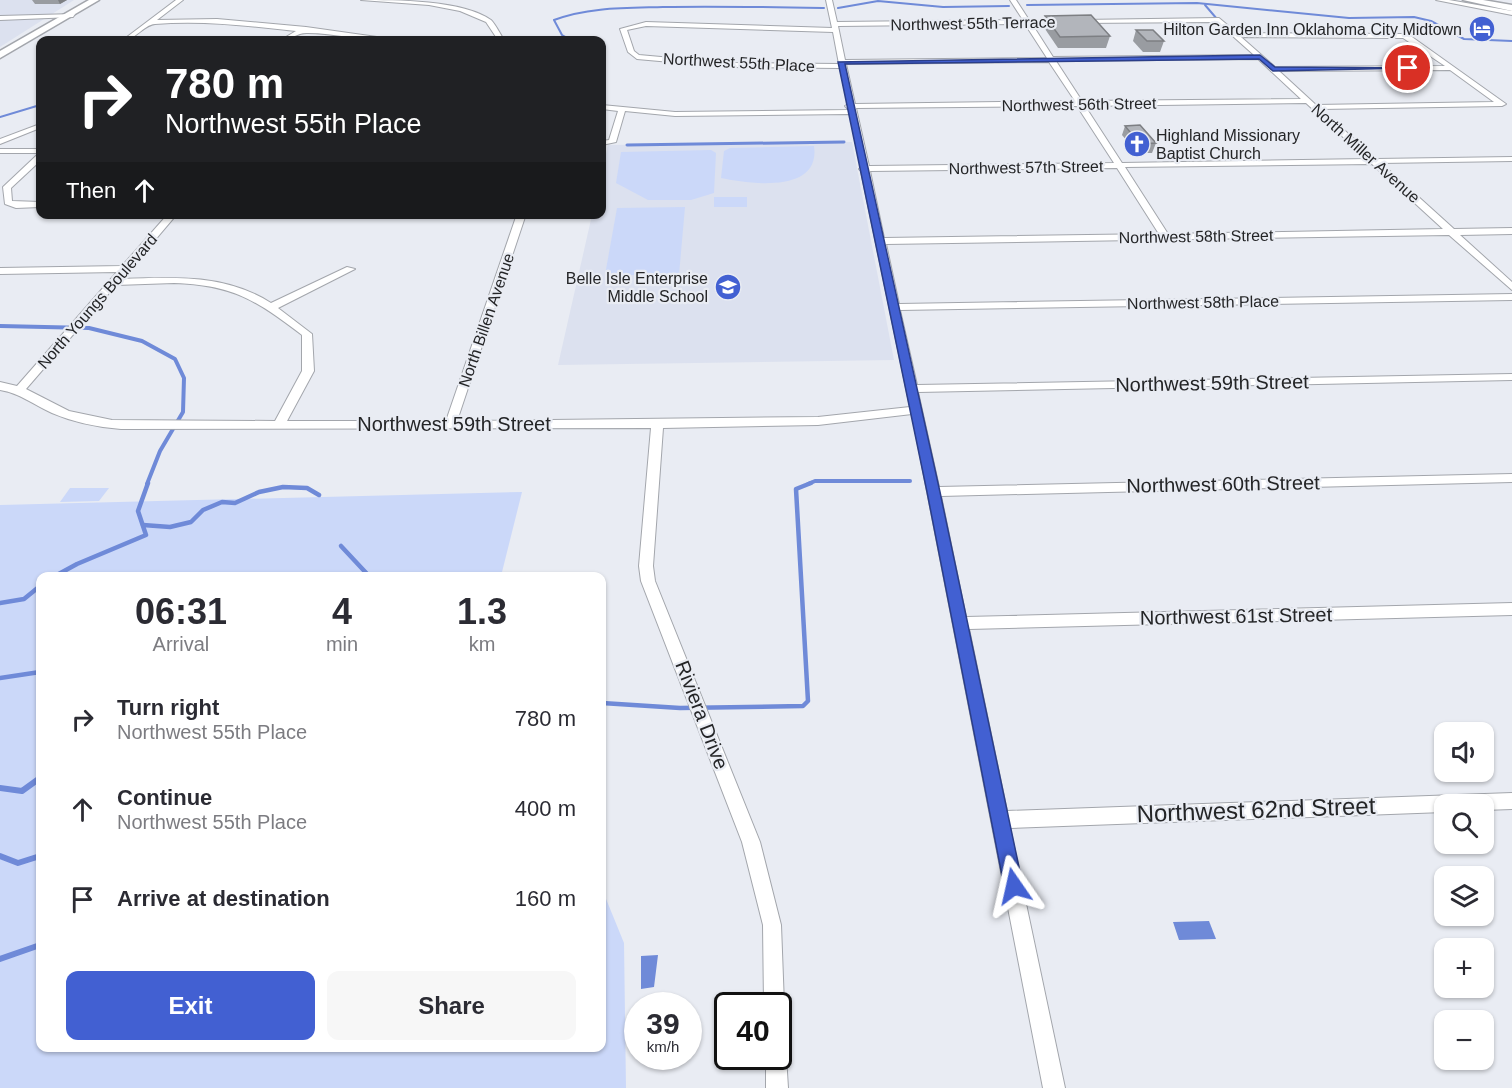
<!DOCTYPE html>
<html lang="en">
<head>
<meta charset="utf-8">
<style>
  :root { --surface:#fff; --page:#f7f7f7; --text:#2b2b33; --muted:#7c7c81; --accent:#4260d2 }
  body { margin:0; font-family:Helvetica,sans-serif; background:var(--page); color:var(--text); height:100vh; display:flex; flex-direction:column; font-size:22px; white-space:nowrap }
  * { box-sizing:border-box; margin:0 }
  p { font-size:20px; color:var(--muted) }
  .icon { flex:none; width:33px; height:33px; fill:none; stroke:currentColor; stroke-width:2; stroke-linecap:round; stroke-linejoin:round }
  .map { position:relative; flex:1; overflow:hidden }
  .drawer { position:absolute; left:36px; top:572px; width:570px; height:480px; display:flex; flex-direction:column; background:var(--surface); border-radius:12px; box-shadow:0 2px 4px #0004 }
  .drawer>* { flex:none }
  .hud { position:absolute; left:36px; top:36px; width:570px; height:183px; border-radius:12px; box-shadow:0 2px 4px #0004; background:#202124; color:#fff; overflow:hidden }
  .tools { position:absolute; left:1434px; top:722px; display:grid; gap:12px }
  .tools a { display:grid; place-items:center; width:60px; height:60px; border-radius:12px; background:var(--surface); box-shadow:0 2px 4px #0004; font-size:30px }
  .speed { position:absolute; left:624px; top:992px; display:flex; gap:12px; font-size:30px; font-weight:700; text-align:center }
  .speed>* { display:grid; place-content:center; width:78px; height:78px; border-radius:50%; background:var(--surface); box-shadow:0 2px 4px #0004; line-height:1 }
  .speed small { font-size:15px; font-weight:400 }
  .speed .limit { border:3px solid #111; border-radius:9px; background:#fff; color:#111 }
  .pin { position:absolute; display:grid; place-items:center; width:51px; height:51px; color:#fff; margin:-26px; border:3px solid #fff; border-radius:50%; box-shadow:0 2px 6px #0007 }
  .me { position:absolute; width:66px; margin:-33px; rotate:349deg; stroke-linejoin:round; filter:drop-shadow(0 0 4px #0008) }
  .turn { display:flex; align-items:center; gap:21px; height:126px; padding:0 30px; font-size:27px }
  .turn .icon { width:78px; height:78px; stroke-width:2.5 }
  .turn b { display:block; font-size:42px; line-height:51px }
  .then { display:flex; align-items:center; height:57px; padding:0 30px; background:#0003; gap:12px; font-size:22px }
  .eta { display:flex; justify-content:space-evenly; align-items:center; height:102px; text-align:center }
  .eta b { font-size:36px; font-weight:600; line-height:42px }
  .cta { display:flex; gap:12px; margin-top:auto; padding:12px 30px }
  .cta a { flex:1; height:69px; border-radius:12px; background:var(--accent); color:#fff; font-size:24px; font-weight:600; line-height:69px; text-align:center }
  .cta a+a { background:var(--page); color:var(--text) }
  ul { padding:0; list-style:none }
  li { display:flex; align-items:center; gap:18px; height:90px; padding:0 30px }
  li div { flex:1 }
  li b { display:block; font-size:22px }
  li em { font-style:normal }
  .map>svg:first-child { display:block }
</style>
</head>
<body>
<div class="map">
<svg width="1512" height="1088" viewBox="0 0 1512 1088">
  <rect width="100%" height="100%" fill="#e9ecf3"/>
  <g fill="#dce1ef">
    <polygon points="0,0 74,0 0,47"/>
    <polygon points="852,142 894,360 558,365 592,215 602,214 602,172 608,145"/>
  </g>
  <g fill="#cbd8f9">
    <path d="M814,146C821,194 749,184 721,178L724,151L730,148Z"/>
    <polygon points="711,150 716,153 714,193 691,200 648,200 616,183 621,152"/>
    <rect x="714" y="197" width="33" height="10"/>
    <polygon points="685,207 679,275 605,275 617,208"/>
    <polygon points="70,488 109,488 99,501 60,502"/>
    <polygon points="522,492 501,576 40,576 40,1047 602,1047 602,889 624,943 626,1088 0,1088 0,505"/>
  </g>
  <g fill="#6f8ad8">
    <polygon points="1209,921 1216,939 1179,940 1173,922"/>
    <polygon points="658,955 654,987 641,989 641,956"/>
  </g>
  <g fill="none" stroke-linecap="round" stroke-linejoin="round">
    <g stroke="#6f8ad8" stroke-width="2">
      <polyline points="1027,5 1197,3 1349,18 1414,17 1431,21 1464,39 1512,41"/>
      <polyline points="1205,5 1217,19"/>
      <polyline points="838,8 878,1 943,7 1009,6"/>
      <path d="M571,40L562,35L554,20C588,7 626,8 663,7C717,6 770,7 824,8"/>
      <polyline points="0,117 40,105"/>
    </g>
    <polyline stroke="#6f8ad8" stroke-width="3" points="627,145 844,142"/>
    <g stroke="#6f8ad8" stroke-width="4">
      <polyline points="0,326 89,328 142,341 175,359 184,378 183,412 160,451 147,484"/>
      <polyline points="808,484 815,481 910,481"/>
    </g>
    <g stroke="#6f8ad8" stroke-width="4.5">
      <polyline points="143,525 170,527 191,522 203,510 222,502 235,503 259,492 283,487 307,488 319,495"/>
      <polyline points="341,546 369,576"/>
      <polyline points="55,576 77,564 146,535 138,511 148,483"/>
      <polyline points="0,603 24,599 40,586"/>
      <polyline points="0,678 40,672"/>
      <polyline points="602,703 680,708 803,706 808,701 796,489 811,483"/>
    </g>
    <g stroke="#6f8ad8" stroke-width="6">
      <polyline points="0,788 22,791 40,778"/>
      <polyline points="0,856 18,863 40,856"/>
      <polyline points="0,959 40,945"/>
    </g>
    <defs>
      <g id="minor">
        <path d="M176,0H183L157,20L217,19L306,27L398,40C369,43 338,33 308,33C298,32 291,40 281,40L296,31C250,26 203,20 155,24C143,25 136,40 123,40Z"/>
        <path d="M361,0C396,0 463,0 491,20C496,25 500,34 504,40H498L486,22L460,11L429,5Z"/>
        <path d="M826,0H832L837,22L1023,20L1010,0H1016L1029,20H1061L1064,22L1032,24L1053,57L1254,55L1217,22L1079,23L1081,20L1219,18L1237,33L1403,34L1412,37L1506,104L1502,106L1321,109L1376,159L1512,157V161L1381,163L1454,229L1512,228V234L1460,235L1512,282V290L1449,235L886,244L899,304L1512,294V300L900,310L917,385L1512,374V380L918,392L939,487L1512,474V482L941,496L966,617L1512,603V615L969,629L1007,811L1512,793V809L1484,810V804H1444V812L1010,828L1065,1088H1043L912,414L818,425L663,428L653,566L655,581L760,842L781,925L784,1005L778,1013V1005H764L763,925L742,842L641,581L639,566L651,428L121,429C97,427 73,422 52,413C34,405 20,393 0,390V382L17,386L117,272L0,274V268L122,266L168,214H177L122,279C173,277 226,274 271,303L347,267L355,269L278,308L312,334L314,371L287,421H446L517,214H526L457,421L818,417L910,407L861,171L859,169L861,167L850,114L675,116L625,111L616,142L602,145V141L609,140L618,111L602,109V105L675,112L849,110L845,106L848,104L840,68L727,67L637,59L628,52L620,29L646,22L832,28ZM1025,24L1047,58L845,60L838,26ZM646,26L833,32L839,64L727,63L639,55L634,51L627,30ZM1241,37L1403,38L1445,66L1275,67ZM1258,59L1301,99L1082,101L1056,61ZM1049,62L1075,101L855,104L846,64ZM1450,70L1494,102L1316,105L1279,71ZM1306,103L1367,159L1122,163L1085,106ZM1077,106L1114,163L869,166L856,108ZM1372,164L1443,229L1168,234L1125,167ZM1117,168L1159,234L884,238L870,171ZM174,283C233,285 256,300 302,335V371L275,421L112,420L69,411L26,389L116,285Z"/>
        <polygon points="1436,0 1449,0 1512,11 1512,15"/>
        <polygon points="75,14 73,17 0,20 0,16"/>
        <polygon points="40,124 40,128 0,144 0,139"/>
        <rect x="0" y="149" width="40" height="4"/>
        <polygon points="37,155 40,155 40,161 11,188 12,201 40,202 40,207 16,208 5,204 3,187"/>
        <polygon points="778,1047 783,1049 786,1056 788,1088 766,1088 766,1056 778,1056"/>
      </g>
      <polygon id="major" points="89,0 99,0 0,58 0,51"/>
      <polygon id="highway" points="1463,0 1483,0 1512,5 1512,11"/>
    </defs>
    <use href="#minor" stroke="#a3a6ac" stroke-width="2"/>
    <use href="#major" stroke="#a3a6ac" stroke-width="3"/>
    <use href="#highway" stroke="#a3a6ac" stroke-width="3"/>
    <use href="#minor" fill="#fff" fill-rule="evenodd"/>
    <use href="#major" fill="#fff" fill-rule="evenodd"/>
    <use href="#highway" fill="#fff" fill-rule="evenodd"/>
  </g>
  <g fill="#999ca1">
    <polygon points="32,0 67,0 60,4 35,4"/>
    <polygon points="1045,16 1110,36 1106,48 1058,48 1043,26"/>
    <polygon points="1136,30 1164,41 1160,52 1143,52 1133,41"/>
    <polygon points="1125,126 1156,143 1152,153 1137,153 1122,135"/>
  </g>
  <polygon fill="#7d7f83" points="58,0 67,0 60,4"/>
  <g fill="#b2b5bb" stroke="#7d7f83" stroke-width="1.5">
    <polygon points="1091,15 1110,36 1060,37 1045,16"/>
    <polygon points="1136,30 1153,30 1164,41 1147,41"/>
    <polygon points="1140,125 1156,143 1140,144 1125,126"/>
  </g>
  <polygon fill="#4260d2" stroke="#2b3e88" stroke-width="1.5" points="1260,55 1275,67 1412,68 1273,71 1259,59 845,64 940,492 1023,886 1020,893 1014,896 1007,893 1004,886 927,492 838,62"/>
  <defs>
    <symbol id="hotel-disc" viewBox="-11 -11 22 22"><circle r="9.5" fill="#4260d2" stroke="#e9ecf3"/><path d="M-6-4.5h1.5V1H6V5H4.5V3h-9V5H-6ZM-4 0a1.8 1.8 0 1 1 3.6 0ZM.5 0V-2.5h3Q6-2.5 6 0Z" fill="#fff"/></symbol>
    <symbol id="church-disc" viewBox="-11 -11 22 22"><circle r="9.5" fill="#4260d2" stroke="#e9ecf3"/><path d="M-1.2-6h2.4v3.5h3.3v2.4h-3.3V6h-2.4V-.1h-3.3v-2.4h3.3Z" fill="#fff"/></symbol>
    <symbol id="school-disc" viewBox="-11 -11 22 22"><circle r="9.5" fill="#4260d2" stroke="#e9ecf3"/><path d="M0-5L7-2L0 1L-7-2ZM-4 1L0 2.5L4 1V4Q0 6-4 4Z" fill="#fff"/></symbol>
  </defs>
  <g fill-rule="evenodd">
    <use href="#hotel-disc" x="1467" y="14" width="30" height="30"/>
    <use href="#church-disc" x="1122" y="129" width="30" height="30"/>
    <use href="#school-disc" x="713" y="272" width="30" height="30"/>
  </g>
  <g text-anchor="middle" stroke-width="4.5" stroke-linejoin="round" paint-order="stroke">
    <g font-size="16" fill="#242527" stroke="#e9ecf3">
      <text transform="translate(973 23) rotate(-1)" y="6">Northwest 55th Terrace</text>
      <text transform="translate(739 62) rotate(3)" y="6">Northwest 55th Place</text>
      <text transform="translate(1079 104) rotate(-1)" y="6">Northwest 56th Street</text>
      <text transform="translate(1366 153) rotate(42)" y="6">North Miller Avenue</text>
      <text transform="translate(1026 167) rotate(-1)" y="6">Northwest 57th Street</text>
      <text transform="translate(1196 236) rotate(-1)" y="6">Northwest 58th Street</text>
      <text transform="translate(97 301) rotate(-49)" y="6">North Youngs Boulevard</text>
      <text transform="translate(1203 302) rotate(-1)" y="6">Northwest 58th Place</text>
      <text transform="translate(486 320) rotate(-71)" y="6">North Billen Avenue</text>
    </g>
    <g font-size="16" fill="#242527" stroke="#e9ecf3" text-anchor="end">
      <text x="1462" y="35">Hilton Garden Inn Oklahoma City Midtown</text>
      <text x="1156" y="141" text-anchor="start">Highland Missionary<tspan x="1156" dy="18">Baptist Church</tspan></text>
      <text x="708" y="284">Belle Isle Enterprise<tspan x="708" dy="18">Middle School</tspan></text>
    </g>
    <g font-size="20" fill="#242527" stroke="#e9ecf3">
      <text transform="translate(1212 383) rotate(-1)" y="7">Northwest 59th Street</text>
      <text x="454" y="431">Northwest 59th Street</text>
      <text transform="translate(1223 484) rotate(-1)" y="7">Northwest 60th Street</text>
      <text transform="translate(1236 616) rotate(-1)" y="7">Northwest 61st Street</text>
      <text transform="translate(702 715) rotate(69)" y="7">Riviera Drive</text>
    </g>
    <g font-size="24" fill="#242527" stroke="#e9ecf3">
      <text transform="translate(1256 810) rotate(-2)" y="8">Northwest 62nd Street</text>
    </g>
  </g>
</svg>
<div class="tools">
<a><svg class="icon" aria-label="sound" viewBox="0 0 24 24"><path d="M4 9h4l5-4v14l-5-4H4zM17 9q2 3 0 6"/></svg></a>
<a><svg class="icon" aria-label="search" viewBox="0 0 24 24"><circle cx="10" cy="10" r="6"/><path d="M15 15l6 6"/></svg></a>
<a><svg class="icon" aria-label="layers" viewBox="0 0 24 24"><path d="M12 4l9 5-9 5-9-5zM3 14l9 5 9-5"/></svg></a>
<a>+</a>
<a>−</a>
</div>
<div class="speed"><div>39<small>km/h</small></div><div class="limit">40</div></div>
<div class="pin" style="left:1408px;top:68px;background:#d93025"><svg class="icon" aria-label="arrive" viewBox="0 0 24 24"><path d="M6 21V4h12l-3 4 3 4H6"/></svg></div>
<svg class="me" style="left:1014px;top:886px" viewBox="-20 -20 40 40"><path d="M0-17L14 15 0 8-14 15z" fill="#4260d2" stroke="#fff" stroke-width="4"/></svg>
<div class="hud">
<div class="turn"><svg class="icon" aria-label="right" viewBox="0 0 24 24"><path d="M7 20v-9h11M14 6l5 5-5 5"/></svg><div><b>780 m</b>Northwest 55th Place</div></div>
<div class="then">Then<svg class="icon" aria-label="ahead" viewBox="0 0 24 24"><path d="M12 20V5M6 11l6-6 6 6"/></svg></div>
</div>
<section class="drawer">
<div class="eta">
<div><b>06:31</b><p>Arrival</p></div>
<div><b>4</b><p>min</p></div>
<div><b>1.3</b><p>km</p></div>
</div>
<ul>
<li><svg class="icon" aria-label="right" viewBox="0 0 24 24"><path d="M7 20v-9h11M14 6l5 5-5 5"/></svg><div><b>Turn right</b><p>Northwest 55th Place</p></div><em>780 m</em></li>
<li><svg class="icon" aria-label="ahead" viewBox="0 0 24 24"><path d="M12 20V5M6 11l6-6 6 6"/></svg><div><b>Continue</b><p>Northwest 55th Place</p></div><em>400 m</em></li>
<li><svg class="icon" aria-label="arrive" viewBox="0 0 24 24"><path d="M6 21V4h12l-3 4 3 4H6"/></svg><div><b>Arrive at destination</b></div><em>160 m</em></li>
</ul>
<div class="cta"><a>Exit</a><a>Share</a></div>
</section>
</div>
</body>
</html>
